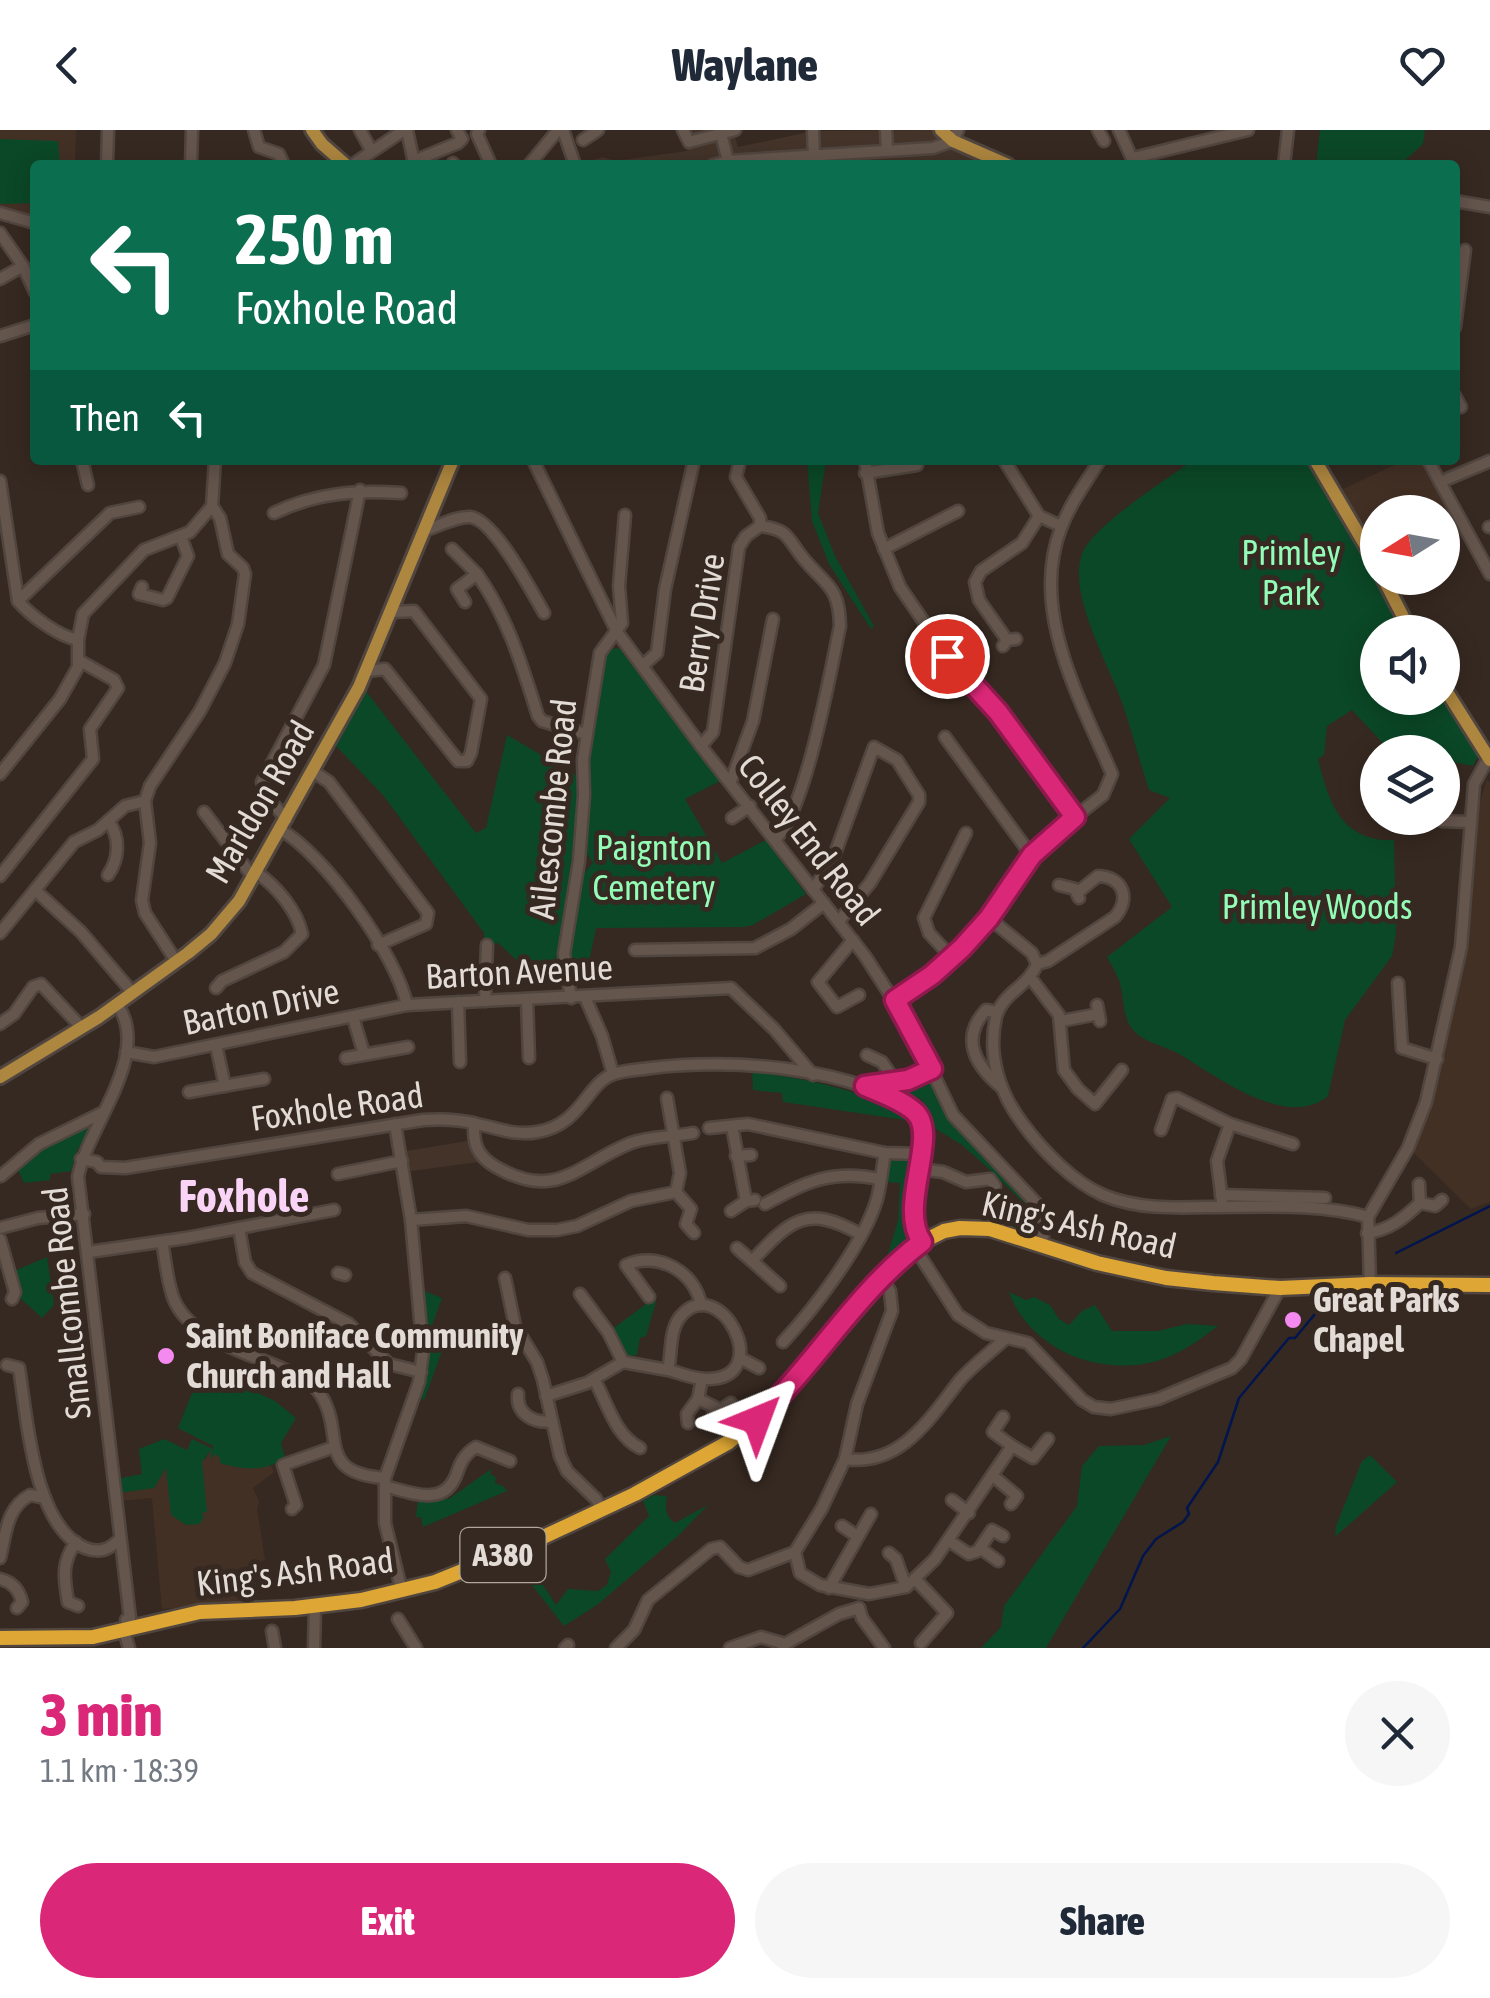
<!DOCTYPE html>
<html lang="en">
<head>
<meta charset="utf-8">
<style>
  :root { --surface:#fff; --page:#f6f6f7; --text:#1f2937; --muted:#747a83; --accent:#db2777 }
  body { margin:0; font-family:"Asap Condensed",sans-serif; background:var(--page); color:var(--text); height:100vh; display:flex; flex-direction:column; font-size:38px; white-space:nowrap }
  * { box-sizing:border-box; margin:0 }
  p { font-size:32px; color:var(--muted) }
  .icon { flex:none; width:55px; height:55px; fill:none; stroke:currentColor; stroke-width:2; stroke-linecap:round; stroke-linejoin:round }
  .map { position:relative; height:1518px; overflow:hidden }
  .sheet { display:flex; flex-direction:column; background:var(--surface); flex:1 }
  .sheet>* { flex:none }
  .banner { position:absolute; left:30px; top:30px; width:1430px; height:305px; border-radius:10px; box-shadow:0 5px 25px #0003; background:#0b6e4f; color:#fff; overflow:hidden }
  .needle { width:65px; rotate:259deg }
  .fabs { position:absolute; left:1360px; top:365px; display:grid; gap:20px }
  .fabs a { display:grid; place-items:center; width:100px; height:100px; border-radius:50%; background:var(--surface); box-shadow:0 5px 25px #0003; font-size:50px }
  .pin { position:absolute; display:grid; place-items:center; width:85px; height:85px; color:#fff; margin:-42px; border:5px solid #fff; border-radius:50%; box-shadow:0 2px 10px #0007 }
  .me { position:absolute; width:110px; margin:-55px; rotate:44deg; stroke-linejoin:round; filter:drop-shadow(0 0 8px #0008) }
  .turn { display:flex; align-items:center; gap:35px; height:210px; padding:0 40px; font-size:45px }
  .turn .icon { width:130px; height:130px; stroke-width:2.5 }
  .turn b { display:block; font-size:70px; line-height:85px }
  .then { display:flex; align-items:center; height:95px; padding:0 40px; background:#0003; gap:20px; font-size:38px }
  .round { display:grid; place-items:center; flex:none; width:105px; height:105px; border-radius:52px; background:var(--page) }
  .headline { display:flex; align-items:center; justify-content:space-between; height:170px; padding:0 40px }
  h1 { font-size:60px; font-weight:800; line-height:75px; color:var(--accent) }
  .cta { display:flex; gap:20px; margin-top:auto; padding:20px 40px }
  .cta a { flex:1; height:115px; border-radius:60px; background:var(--accent); color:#fff; font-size:40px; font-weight:800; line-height:115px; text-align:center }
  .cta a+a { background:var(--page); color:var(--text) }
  header { display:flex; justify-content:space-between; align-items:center; height:130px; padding:0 40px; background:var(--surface); font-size:45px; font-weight:800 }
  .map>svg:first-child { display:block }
</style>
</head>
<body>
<header><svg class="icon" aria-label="back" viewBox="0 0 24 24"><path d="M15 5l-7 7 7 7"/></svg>Waylane<svg class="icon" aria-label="heart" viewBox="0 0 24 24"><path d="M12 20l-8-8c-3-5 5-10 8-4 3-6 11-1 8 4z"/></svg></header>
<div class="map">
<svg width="1490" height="1518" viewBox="0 0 1490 1518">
  <rect width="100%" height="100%" fill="#362921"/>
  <g fill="#433329">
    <polygon points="683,0 726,0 734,4 738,17 813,1 941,0 994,35 575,35 603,27 615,31 687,21"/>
    <polygon points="473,1010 486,1031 404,1042 400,1022"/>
  </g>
  <g fill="#433025">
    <polygon points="0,0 76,0 75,35 35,35 35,88 0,77"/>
    <polygon points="1405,330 1428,330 1465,398 1443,410 1442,382 1378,382 1377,420 1343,359"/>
    <polygon points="1487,649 1490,653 1490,1072 1471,1079 1414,1023 1428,983 1450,898 1470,781 1474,692"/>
    <polygon points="211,1318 221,1325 271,1336 274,1342 253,1358 259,1372 257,1379 265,1430 254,1434 257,1473 229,1472 162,1479 152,1368 118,1371 118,1363 154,1358 166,1336 206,1329"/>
  </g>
  <g fill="#0b4827">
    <polygon points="1320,0 1425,0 1423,14 1400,35 1316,35"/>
    <polygon points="0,9 58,11 60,35 35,35 35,73 0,74"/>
    <polygon points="807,330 826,330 818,383 835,426 874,496 871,499 829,434 812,391"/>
    <path d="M1193,330H1305L1346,392L1405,502H1378V568L1443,567L1479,624L1473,636L1453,632L1449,649H1443L1442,622H1391L1352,580L1327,596L1324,625L1318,629C1329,674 1342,712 1394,710L1396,804L1392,826L1345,890L1328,966C1287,1000 1217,947 1181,925C1166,916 1144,913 1133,900C1121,886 1125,864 1118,848C1115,841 1111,834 1107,827L1172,777L1129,709L1170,668L1149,660C1140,633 1133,605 1124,578C1111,538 1067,466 1082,424C1091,397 1169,348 1193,330Z"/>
    <polygon points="619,518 722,650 685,669 722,733 766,710 806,764 753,795 743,797 596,798 588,837 568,847 567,823 578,750 593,733 583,717 589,660 586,643 605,525 608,520"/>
    <polygon points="365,560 476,703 486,698 507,605 577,646 579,673 559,823 561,849 538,850 498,813 484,816 484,803 383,665 335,615"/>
    <path d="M752,942C808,948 860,960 910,986L912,991L783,972L782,963L753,960Z"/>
    <path d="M930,950C941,972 951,992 968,1010C991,1036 1020,1054 1036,1086L1035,1091L1031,1080L987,1037L962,1015L936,999L921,969L888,957L905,958Z"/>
    <polygon points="94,989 77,1021 71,1041 50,1044 50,1050 24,1053 16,1036 48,1012"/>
    <polygon points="909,1027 915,1036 907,1088 910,1109 885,1133 898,1091 900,1053 886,1052 887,1036 892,1029"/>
    <polygon points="47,1127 54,1175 42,1188 20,1168 12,1142"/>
    <polygon points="424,1161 442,1168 431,1198 448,1205 424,1270 420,1268 429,1233"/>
    <path d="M1009,1162L1026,1170L1034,1167L1050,1175L1059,1189L1069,1195L1082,1181L1095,1175L1112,1201H1158L1187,1194L1218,1196C1199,1210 1181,1224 1157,1231C1099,1247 1030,1220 1009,1162Z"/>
    <polygon points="653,1169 656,1172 646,1206 640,1208 637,1225 625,1226 611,1200"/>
    <path d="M202,1238L275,1271L296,1288L281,1313L285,1328C265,1342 243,1340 220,1333V1328L215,1324L211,1329V1320L202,1332L207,1382L201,1383L204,1386L200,1394L186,1395L171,1385L166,1338L154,1358L118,1363L116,1349L142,1344L139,1319L164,1309L187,1320L192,1309L213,1319V1316L178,1298Z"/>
    <polygon points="1171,1306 1046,1518 981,1518 1001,1497 1004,1476 1077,1376 1082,1336 1099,1316 1144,1315"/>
    <polygon points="1370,1325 1397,1352 1335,1407 1336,1396 1362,1331"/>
    <polygon points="491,1339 490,1344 496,1347 495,1353 503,1356 507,1361 423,1397 421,1387 416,1387 418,1370 449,1369"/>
    <path d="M654,1365L667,1366C665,1378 665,1386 675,1393L708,1375L679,1405L597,1475L564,1496L532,1455H543L556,1475L568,1459L598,1461L607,1455L611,1442L605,1429L649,1386L643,1371Z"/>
  </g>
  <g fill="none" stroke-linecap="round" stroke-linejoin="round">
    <g stroke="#01154e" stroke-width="2.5">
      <polyline points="1396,1123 1490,1076"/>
      <polyline points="1083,1518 1120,1479 1143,1426 1156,1409 1183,1392 1189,1384 1187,1378 1218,1332 1239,1268 1289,1208 1295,1208 1325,1172"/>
    </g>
    <defs>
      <g id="minor">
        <polyline points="254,0 259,17 279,24 284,35"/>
        <polyline points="360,0 371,20"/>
        <polyline points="407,0 414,33"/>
        <polyline points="479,0 477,4 491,35"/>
        <polyline points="563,0 575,35"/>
        <polyline points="683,0 689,12 735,0"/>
        <polyline points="720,0 728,31"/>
        <polyline points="813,0 814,26"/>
        <polyline points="886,0 887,20"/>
        <polyline points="1098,0 1104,11"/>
        <polyline points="1119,0 1135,35"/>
        <polyline points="583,10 598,0"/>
        <polyline points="1133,28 1248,0"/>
        <polyline points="414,31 458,13 462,9 457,0"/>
        <polyline points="453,33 454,35"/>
        <polyline points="107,35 108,0"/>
        <polyline points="191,35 192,0"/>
        <polyline points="352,35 404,0"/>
        <polyline points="529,35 558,0"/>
        <polyline points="713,35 728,31 933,18 953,11 958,0"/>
        <polyline points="1284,35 1288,0"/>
        <polyline points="1455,71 1490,77"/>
        <polyline points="0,83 35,93"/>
        <polyline points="0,103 23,136 35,162"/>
        <polyline points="0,149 23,136"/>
        <polyline points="1455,197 1465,120"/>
        <polyline points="0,206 35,195"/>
        <polyline points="1455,266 1461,277"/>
        <polyline points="82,330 88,355"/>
        <polyline points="533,330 617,502 701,616 865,826 912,899 953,985 1037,1074 1044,1093 1042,1116"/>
        <polyline points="865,330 878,403 900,457 954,536 998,582 1075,687 1031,725 989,788 962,818 932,845 895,870"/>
        <polyline points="1004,330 1039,386 1061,396"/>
        <polyline points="1428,330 1490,444"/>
        <polyline points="865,343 917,335"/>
        <path d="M0,351L18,471C31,486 58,506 78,510"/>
        <polyline points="1440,352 1490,331"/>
        <path d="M274,383C315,363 357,360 401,363"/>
        <path d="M760,396C790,400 786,407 803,428C826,456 839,455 840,496C831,539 805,685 775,709"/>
        <polyline points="1489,397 1490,397"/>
        <path d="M423,401C437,397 456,386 470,387C494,389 532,462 544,483"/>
        <polyline points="452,419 477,444"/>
        <polyline points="884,419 958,381"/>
        <polyline points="142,457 139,464 163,470 167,468 188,426 181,407"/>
        <polyline points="18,471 110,383 139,377"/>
        <path d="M465,472L457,459L477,444C508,488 522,535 538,586L542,591L586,604"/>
        <polyline points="1007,510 979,470 975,452 981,441 1022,413 1039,386"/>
        <polyline points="1003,516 1007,510 1016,509"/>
        <polyline points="642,536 657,523 665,459 694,330"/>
        <polyline points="367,541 385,539 458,631 467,631 471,623 481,569 414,481 392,482"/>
        <polyline points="945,607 1031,725"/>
        <polyline points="701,616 713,602 739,417 746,406 760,396 760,388 736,347 740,330"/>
        <polyline points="314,642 329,652 428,783 426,794 378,815"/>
        <polyline points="0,644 60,569 78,537 78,510 83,484 144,420 190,402 212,376"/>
        <polyline points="731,651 753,591 773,489"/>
        <polyline points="204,682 253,747"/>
        <path d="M1075,687L1103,665L1112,644C1080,569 1029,480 1061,398C1070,374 1086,352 1100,330"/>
        <polyline points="732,688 750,676"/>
        <polyline points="287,689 268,669 262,652 324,535 360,360"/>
        <polyline points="1442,691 1469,692"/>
        <path d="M281,700C325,725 397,826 407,875L731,858L774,899L813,945"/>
        <path d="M108,745C119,729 121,707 108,691"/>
        <polyline points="0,746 93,629 90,599 118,558 114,550 80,531"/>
        <polyline points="1059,755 1075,759 1079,768"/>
        <polyline points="35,760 81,802 132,862"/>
        <polyline points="813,760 833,729 874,617 897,630 919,665 919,672 870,753 839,791"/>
        <path d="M989,788L1032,823L1037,834C1029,856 1002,863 996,887C987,926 1000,964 1023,994C1042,1020 1073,1052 1103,1065C1136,1079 1174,1078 1208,1077C1260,1077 1318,1073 1368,1087"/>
        <polyline points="0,803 74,712 98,700 125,676 145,671"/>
        <polyline points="853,810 818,852 837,877 859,865"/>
        <polyline points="635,820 755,818 791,799 824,773"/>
        <polyline points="952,828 929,803 924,788 966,703"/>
        <polyline points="176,831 145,783 142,770 150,713 145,671 150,656 200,581 225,533 238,494 245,444 243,438 228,424 220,388 212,376 215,330"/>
        <path d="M1037,834L1048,831L1115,787C1131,768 1123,747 1098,746L1078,762"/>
        <polyline points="1030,847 1059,885 1064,940 1078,959 1095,974 1122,940"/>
        <polyline points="1398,853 1402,918 1437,929"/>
        <path d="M216,858L222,851L284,822L302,804C297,780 276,756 256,742"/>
        <polyline points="585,867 602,906 613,944"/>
        <polyline points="571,868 564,824 579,731 584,665 583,629 600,523 622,493 619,456 625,385"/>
        <polyline points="527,870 529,928"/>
        <polyline points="485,871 487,815"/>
        <polyline points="458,872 460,932"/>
        <path d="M117,874C153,925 87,996 78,1047L130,1488L126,1490"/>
        <polyline points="1097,875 1100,891"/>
        <path d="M997,882L986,880C960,908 975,935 1000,956"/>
        <polyline points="353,887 364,924"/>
        <polyline points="1061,891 1098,884"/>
        <polyline points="0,894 14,884 33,857 41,854 82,898"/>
        <polyline points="216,915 225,956"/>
        <polyline points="126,922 154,927 407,875"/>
        <polyline points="867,925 882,932 896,952"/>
        <polyline points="346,928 408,917"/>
        <polyline points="866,956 908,950 931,939"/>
        <polyline points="189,962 264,949"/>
        <polyline points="667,968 680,1043 676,1062"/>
        <path d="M474,993C473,1014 477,1026 496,1037C557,1072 578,1034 631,1013C650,1006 672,1007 693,1003"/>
        <polyline points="395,994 411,1090 423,1222 419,1252 385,1348 385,1393 402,1462"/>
        <polyline points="732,996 746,1071 755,1070"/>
        <polyline points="709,998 748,994 885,1023 921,1024"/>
        <polyline points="1161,1000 1172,969 1177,968 1230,994 1293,1014"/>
        <polyline points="736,1026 751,1025"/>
        <path d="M81,1029L97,1032L101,1037L125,1038L423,990C441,989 459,989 477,994C497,998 515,1006 537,1002C582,995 587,952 614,944C625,940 639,940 651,938C727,928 855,936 917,984C939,1024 896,1074 922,1112"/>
        <polyline points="919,1039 943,1042 966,1052 990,1049 995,1056"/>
        <polyline points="338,1044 402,1031"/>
        <polyline points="1,1046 39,1014 104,982"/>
        <polyline points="1221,1065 1325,1068"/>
        <polyline points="1222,1071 1217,1031 1230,994"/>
        <polyline points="1420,1073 1435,1076 1442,1070"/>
        <path d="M765,1074C806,1052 831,1039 879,1049"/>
        <polyline points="731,1081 746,1071"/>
        <polyline points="411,1090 466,1086 528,1100 557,1100 577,1096 631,1071 676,1062 691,1079 686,1094 694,1103"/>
        <polyline points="0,1098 38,1088 84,1084"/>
        <polyline points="239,1098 245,1132 252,1143 349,1194 389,1234 421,1242"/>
        <path d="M1367,1103C1390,1100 1404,1088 1420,1073L1419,1054"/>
        <polyline points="0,1109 15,1162 12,1169"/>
        <path d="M162,1112C166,1131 167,1155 175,1172C193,1209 244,1222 279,1237C293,1244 308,1248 318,1261C348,1301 312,1343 385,1348"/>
        <polyline points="737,1118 752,1131"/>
        <polyline points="915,1118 958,1185 986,1203 1028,1213 1082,1270 1094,1277 1111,1279 1158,1269 1232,1238 1241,1229 1280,1158"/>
        <polyline points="89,1122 186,1108 334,1080"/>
        <polyline points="338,1143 345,1145"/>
        <polyline points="505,1148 515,1196 537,1232 543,1250 560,1326 567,1341 596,1369 602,1380"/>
        <polyline points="1370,1154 1368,1087 1408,1018 1426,972 1461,817 1474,654 1490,625"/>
        <path d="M780,1156L752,1131C790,1090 807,1074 860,1104"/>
        <polyline points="580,1164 608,1202 623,1232"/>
        <path d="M649,1167L626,1135C657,1121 695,1141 701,1175"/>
        <path d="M783,1212C815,1178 864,1113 877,1069C881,1054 882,1038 885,1023"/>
        <polyline points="740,1228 759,1238"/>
        <path d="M7,1235L19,1238C27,1286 33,1396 85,1418C100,1424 110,1419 120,1409"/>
        <path d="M594,1249C607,1272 615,1306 640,1318"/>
        <polyline points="702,1249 698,1269 721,1280"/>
        <path d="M518,1264C516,1284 534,1294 552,1291"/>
        <path d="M546,1266L587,1253L623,1232L668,1240C672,1223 669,1201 680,1187C719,1139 778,1250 706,1249C693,1249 680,1243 668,1240"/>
        <polyline points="713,1285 731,1273"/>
        <polyline points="688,1293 687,1284 698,1269"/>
        <polyline points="1012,1316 1033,1328 1048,1309"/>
        <path d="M845,1329C901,1337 930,1288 960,1250C974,1234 991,1222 1006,1208"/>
        <polyline points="993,1346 1017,1366 1011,1374"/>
        <path d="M385,1356C412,1363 445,1378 457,1343C461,1331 465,1324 476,1317L510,1331"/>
        <polyline points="952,1370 969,1383"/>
        <polyline points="292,1379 296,1375 283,1335 334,1317"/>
        <polyline points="842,1396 857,1406"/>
        <polyline points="949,1411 969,1424 978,1421 992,1400 1003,1406"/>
        <path d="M76,1412C61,1433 64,1448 68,1472L78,1476"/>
        <polyline points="980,1418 998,1431"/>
        <polyline points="795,1422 800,1443 820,1455 869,1464 906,1457 935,1429 1012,1316 993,1302 1003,1287"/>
        <polyline points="795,1422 822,1378 845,1329 857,1274 892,1181 890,1161 882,1148"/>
        <polyline points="889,1423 896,1429 906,1457"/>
        <path d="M0,1428C6,1404 6,1378 30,1365L45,1368"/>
        <path d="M0,1449C12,1452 19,1459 22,1472L17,1478"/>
        <polyline points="916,1450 947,1483 921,1513"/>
        <polyline points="829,1458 871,1384"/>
        <polyline points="859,1478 862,1488 884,1518"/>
        <polyline points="398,1489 416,1518"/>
        <polyline points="124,1501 129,1518"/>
        <polyline points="272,1501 275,1518"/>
        <polyline points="314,1518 315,1476"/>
        <polyline points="565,1518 568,1515"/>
        <polyline points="616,1518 634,1500 648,1470 711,1419 720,1417 739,1437 748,1440 795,1422"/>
        <polyline points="730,1518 761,1507 785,1514"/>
        <polyline points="783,1518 785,1514 839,1484 859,1478"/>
      </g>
      <g id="major">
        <polyline points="312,0 322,14 346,35"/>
        <polyline points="941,0 953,11 1008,35"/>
        <polyline points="1315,330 1378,437"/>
        <polyline points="1383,448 1411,502"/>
        <polyline points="1442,554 1490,630"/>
        <polyline points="0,947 99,887 188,823 211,804 239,771 359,557 453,330"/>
      </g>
      <polyline id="highway" points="0,1508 93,1507 200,1482 295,1478 361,1470 435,1452 524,1416 635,1364 729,1312 779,1270 897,1133 922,1112 944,1101 960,1098 990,1099 1097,1133 1166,1148 1213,1153 1280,1158 1370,1154 1490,1155"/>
    </defs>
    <use href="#minor" stroke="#51463f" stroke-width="15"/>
    <use href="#major" stroke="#51463f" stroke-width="18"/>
    <use href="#highway" stroke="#51463f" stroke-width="19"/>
    <use href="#minor" stroke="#65564d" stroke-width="10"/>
    <use href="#major" stroke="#ad863f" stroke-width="12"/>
    <use href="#highway" stroke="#dda635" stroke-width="14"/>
  </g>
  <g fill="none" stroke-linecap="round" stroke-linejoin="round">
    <defs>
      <path id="route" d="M757,1290C815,1234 857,1161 922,1112C897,1076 940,1006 915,982C902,970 881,963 865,956L908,950L932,939L895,870L932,845L962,818L989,788L1032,725L1075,687L998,582L947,526"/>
    </defs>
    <use href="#route" stroke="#8e194d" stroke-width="25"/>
    <use href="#route" stroke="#db2777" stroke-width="18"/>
  </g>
  <g fill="#f489f0" stroke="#362921" stroke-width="4">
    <circle cx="1293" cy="1190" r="10"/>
    <circle cx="166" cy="1226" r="10"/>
  </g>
  <g text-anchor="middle" stroke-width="10" stroke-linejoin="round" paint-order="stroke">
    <rect fill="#362921" stroke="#afa69f" stroke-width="2.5" x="460.5" y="1398" width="85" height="54" rx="8"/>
    <g font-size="32" font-weight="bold" fill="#e3dbd5">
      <text x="503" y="1436">A380</text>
    </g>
    <g font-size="35" fill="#93fcb7" stroke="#362921">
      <text x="1291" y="435">Primley<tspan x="1291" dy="40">Park</tspan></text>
      <text x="654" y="730">Paignton<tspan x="654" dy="40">Cemetery</tspan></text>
      <text x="1317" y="789">Primley Woods</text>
    </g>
    <g font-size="35" fill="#e3dbd5" stroke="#362921">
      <text transform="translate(702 493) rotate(-81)" y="12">Berry Drive</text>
      <text transform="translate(260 672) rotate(-60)" y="12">Marldon Road</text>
      <text transform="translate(553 679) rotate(-84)" y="12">Ailescombe Road</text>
      <text transform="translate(809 710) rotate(52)" y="12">Colley End Road</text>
      <text transform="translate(519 842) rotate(-3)" y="12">Barton Avenue</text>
      <text transform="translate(261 877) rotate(-12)" y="12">Barton Drive</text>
      <text transform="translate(337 977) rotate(-8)" y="12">Foxhole Road</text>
      <text transform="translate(1079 1095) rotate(13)" y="12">King's Ash Road</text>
      <text transform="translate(67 1173) rotate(-96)" y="12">Smallcombe Road</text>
      <text transform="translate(295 1442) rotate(-7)" y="12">King's Ash Road</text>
    </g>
    <g font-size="35" font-weight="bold" fill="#e3dbd5" stroke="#362921" text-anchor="start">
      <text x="1313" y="1182">Great Parks<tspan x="1313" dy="40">Chapel</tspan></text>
      <text x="186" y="1218">Saint Boniface Community<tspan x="186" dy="40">Church and Hall</tspan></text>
    </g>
    <g font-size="45" font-weight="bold" fill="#f9d4f6" stroke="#362921">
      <text x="244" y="1082">Foxhole</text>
    </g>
  </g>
</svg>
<div class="fabs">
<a><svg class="needle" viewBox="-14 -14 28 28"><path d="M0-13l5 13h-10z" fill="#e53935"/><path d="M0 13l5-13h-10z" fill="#747a83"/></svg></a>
<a><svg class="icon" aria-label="sound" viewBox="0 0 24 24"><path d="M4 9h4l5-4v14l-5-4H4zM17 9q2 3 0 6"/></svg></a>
<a><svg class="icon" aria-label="layers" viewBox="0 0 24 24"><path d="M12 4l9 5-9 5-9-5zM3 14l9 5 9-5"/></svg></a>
</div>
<div class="pin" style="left:947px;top:526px;background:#d93025"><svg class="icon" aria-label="arrive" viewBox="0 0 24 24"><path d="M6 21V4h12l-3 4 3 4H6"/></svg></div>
<svg class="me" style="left:757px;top:1290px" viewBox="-20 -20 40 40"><path d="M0-17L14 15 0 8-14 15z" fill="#db2777" stroke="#fff" stroke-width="4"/></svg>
<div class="banner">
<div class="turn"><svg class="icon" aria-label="left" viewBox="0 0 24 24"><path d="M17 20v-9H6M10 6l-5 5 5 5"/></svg><div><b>250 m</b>Foxhole Road</div></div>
<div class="then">Then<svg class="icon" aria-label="left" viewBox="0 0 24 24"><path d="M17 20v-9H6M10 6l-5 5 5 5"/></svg></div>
</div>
</div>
<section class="sheet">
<div class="headline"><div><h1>3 min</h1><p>1.1 km · 18:39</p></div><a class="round"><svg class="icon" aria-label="close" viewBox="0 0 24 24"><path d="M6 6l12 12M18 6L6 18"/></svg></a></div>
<div class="cta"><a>Exit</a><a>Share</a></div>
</section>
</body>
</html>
